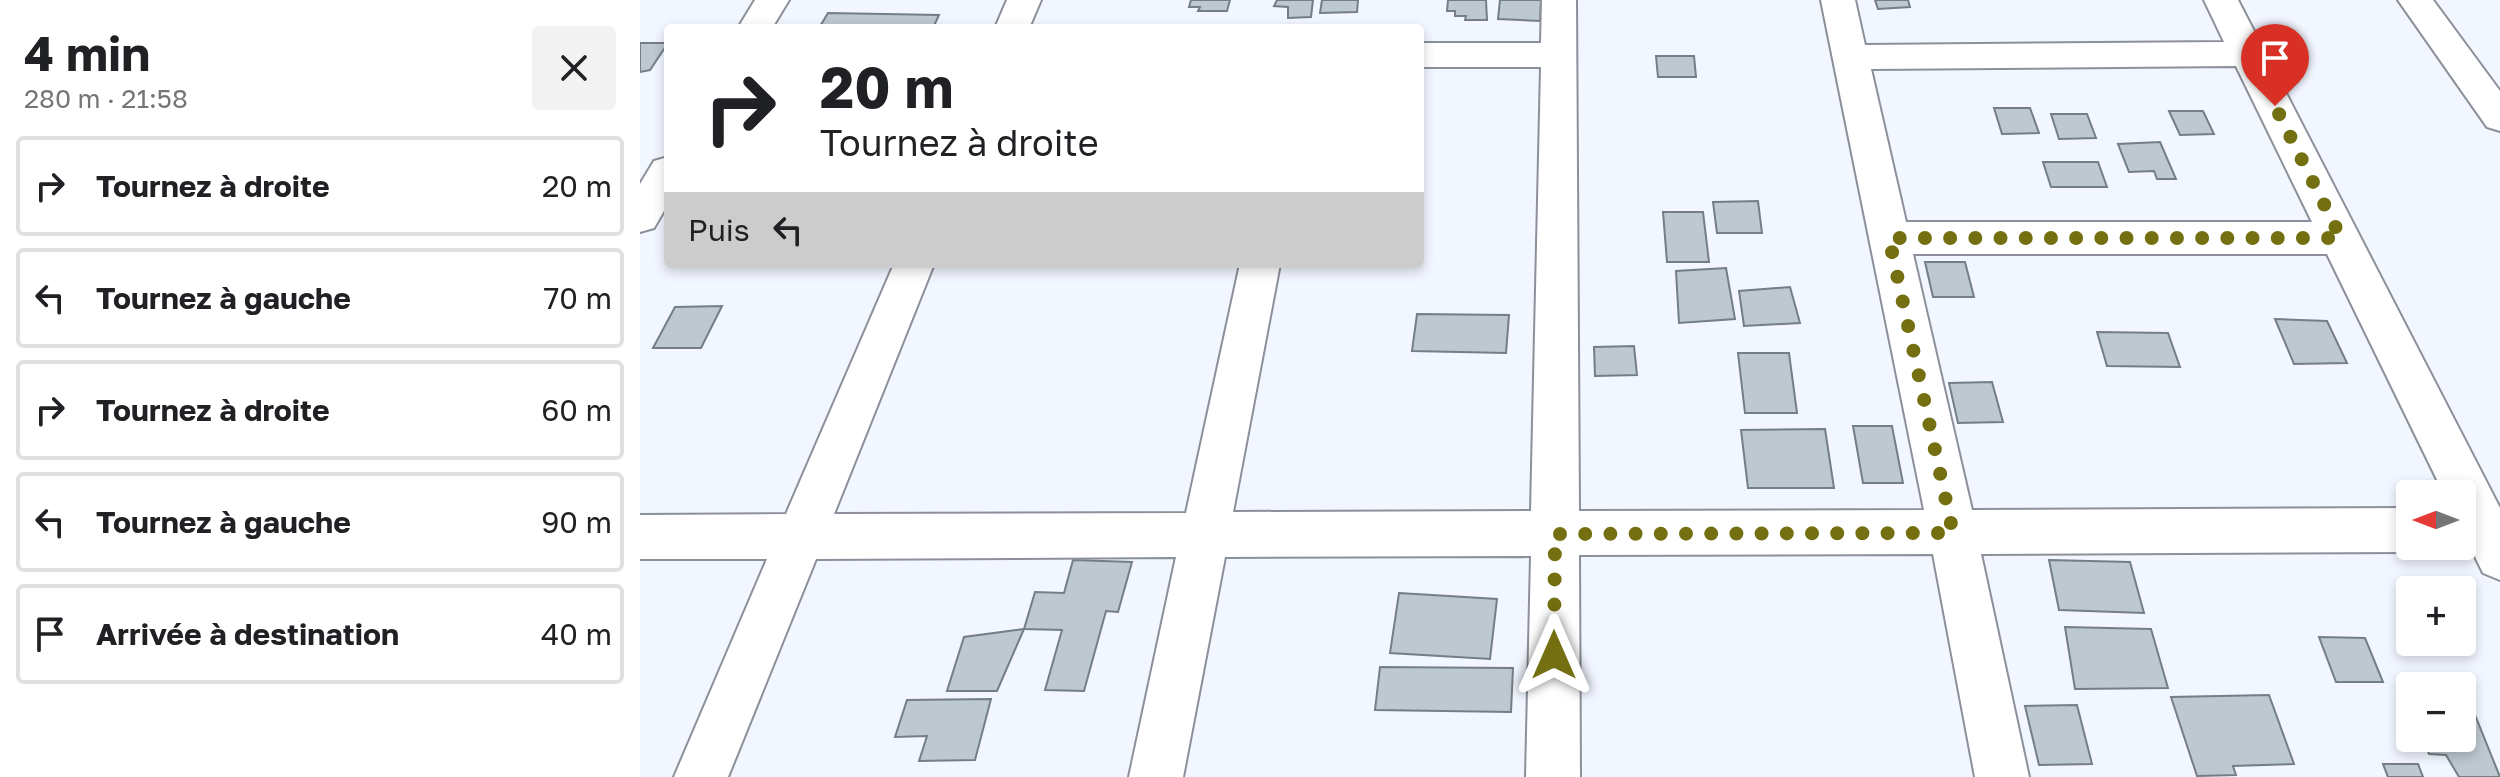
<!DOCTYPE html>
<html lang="fr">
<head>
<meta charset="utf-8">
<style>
  :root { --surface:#fff; --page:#f2f2f2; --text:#202124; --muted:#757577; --line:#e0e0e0 }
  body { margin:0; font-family:"Golos Text",sans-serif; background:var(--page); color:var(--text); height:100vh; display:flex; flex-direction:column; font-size:30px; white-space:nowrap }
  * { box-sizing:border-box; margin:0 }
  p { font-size:26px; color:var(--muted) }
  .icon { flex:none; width:44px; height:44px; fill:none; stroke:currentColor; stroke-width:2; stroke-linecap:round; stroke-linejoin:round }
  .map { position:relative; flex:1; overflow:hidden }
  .sheet { display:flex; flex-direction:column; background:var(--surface); width:640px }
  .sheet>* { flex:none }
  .guide { position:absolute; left:24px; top:24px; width:760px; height:244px; border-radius:8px; box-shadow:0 4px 12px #0003; background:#fff; color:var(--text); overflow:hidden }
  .needle { width:52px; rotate:270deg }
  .fabs { position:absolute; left:1756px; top:480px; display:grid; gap:16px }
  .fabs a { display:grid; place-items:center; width:80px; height:80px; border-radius:8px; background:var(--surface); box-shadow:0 4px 12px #0003; font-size:40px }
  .pin { position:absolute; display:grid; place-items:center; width:68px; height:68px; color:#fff; margin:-82px -34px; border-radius:50% 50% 50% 0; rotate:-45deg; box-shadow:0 0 8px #0007 }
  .pin .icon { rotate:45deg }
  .me { position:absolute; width:88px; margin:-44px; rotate:0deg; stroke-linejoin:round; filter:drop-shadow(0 0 6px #0008) }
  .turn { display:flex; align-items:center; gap:28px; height:168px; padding:0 24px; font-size:36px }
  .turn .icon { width:104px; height:104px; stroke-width:2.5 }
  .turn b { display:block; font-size:56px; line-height:68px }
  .then { display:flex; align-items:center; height:76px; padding:0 24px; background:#0003; gap:16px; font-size:30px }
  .round { display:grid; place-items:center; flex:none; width:84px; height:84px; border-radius:8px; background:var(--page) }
  .overview { display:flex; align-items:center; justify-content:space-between; height:136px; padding:0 24px }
  h1 { font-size:48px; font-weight:700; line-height:60px }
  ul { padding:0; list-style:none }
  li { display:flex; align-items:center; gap:24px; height:100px; margin:0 16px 12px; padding:0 8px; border:4px solid var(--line); border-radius:8px }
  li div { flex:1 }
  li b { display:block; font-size:30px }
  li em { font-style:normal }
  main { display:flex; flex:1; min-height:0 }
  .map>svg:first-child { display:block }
</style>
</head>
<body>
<main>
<section class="sheet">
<div class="overview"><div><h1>4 min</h1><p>280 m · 21:58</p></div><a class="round"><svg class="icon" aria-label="close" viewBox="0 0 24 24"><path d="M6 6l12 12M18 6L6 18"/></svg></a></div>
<ul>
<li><svg class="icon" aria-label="right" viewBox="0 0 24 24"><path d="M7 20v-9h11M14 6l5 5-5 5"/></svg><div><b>Tournez à droite</b></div><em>20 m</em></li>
<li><svg class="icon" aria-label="left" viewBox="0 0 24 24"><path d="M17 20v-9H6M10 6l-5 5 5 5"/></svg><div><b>Tournez à gauche</b></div><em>70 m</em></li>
<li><svg class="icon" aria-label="right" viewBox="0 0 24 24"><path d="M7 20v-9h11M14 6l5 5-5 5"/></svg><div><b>Tournez à droite</b></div><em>60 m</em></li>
<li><svg class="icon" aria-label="left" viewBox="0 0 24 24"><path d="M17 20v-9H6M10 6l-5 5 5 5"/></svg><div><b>Tournez à gauche</b></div><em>90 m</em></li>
<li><svg class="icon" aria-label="arrive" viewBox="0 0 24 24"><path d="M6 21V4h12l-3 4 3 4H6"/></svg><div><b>Arrivée à destination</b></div><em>40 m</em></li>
</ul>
</section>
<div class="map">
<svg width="1860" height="777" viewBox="0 0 1860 777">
  <rect width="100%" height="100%" fill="#f2f6ff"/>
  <g fill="#bdc8d0" stroke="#747e85" stroke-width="2">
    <polygon points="551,0 590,0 587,11 558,11 560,7 549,7"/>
    <polygon points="637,0 673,0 671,17 648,18 648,7 634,6"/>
    <polygon points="682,0 718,0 717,12 680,13"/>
    <polygon points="808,0 846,0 847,20 825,20 826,16 815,16 815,11 807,11"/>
    <polygon points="860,0 901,0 900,21 858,19"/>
    <polygon points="1235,0 1268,0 1270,7 1238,9"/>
    <polygon points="188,13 299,15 293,28 179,28"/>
    <polygon points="0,43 28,43 10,70 0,72"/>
    <polygon points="1016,56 1054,56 1056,77 1018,77"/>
    <polygon points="1354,108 1390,108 1399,133 1362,134"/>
    <polygon points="1529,111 1563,111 1574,134 1540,135"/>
    <polygon points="1411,114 1447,114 1456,138 1419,139"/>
    <polygon points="1520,142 1536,179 1517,179 1514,171 1489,172 1478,144"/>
    <polygon points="1403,162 1458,162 1467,187 1411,187"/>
    <polygon points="1118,201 1122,233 1077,233 1073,202"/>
    <polygon points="1023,212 1063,212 1069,262 1027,262"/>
    <polygon points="1285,262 1325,262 1334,297 1293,297"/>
    <polygon points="1086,268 1095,319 1039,323 1036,271"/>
    <polygon points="1150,287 1160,323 1104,326 1099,291"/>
    <polygon points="82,306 61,348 13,348 35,307"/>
    <polygon points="777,314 869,315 866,353 772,351"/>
    <polygon points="1635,319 1687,321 1707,363 1654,364"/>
    <polygon points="1457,332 1528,333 1540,367 1467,366"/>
    <polygon points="994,346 997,375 955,376 954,347"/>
    <polygon points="1098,353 1149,353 1157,413 1105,413"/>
    <polygon points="1352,382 1363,422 1318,423 1309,383"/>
    <polygon points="1213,426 1252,426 1263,483 1223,483"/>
    <polygon points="1185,429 1194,488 1108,488 1101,430"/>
    <polygon points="433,560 492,562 478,612 466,611 444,691 405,690 422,630 384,629 395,592 424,593"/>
    <polygon points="1409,560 1490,562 1504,613 1419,610"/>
    <polygon points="1807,582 1811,590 1780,590 1778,584"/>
    <polygon points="759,593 857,599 850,659 750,653"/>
    <polygon points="1425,627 1511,629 1528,688 1435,689"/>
    <polygon points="384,629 357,691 307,691 324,637"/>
    <polygon points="1679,637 1725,638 1743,682 1696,682"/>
    <polygon points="740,667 873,668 871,712 735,710"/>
    <polygon points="1822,694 1827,695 1860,777 1819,777 1806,755 1789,754 1783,738 1822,738"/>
    <polygon points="1629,695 1654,764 1593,766 1596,775 1557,776 1531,697"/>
    <polygon points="351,699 335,760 279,761 287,736 255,737 267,700"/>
    <polygon points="1437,705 1452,764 1399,765 1385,706"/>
    <polygon points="1743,764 1778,764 1783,777 1748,777"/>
  </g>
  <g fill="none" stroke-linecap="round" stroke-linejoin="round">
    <defs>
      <g id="minor">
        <polygon points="115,0 149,0 132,28 98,28"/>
        <polygon points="367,0 401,0 389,28 355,28"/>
        <path d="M902,0H936L939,511L1284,510L1181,0H1215L1225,45L1584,42L1564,0H1598L1860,508V580L1843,573L1822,530V494H1804L1687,254H1273L1332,510L1770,508V546H1786L1770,552L1341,554L1389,777H1335L1293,554L939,555L940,777H886L891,556L585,557L543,777H489L536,557L176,559L88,777H34L127,559H0V515L146,514L254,264H294L194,514L546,513L600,264H640L593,512L891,511L901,67H780V43H901ZM1596,66L1672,222H1266L1231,69Z"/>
        <polygon points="1758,0 1793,0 1860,91 1860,131 1847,127"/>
        <polygon points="28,157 28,204 14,228 0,232 0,184 14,161"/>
      </g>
    </defs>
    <use href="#minor" stroke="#8c909a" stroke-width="4"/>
    <use href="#minor" fill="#fff" fill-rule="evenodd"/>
  </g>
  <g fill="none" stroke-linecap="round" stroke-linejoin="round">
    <polyline stroke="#747012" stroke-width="14" stroke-dasharray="0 25.2" points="914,655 915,534 1313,533 1249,238 1701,238 1635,106"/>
  </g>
</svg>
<div class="fabs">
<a><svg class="needle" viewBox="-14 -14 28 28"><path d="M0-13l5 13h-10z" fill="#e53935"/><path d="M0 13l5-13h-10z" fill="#757577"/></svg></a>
<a>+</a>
<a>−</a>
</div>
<div class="pin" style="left:1635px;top:106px;background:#d93025"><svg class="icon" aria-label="arrive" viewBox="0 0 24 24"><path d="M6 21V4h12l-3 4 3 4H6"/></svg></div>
<svg class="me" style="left:914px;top:655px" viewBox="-20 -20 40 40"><path d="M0-17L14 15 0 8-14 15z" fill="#747012" stroke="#fff" stroke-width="4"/></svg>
<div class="guide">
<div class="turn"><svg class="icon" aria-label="right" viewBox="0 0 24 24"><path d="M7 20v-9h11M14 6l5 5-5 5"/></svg><div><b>20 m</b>Tournez à droite</div></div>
<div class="then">Puis<svg class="icon" aria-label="left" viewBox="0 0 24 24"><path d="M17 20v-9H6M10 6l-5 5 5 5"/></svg></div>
</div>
</div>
</main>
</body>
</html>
